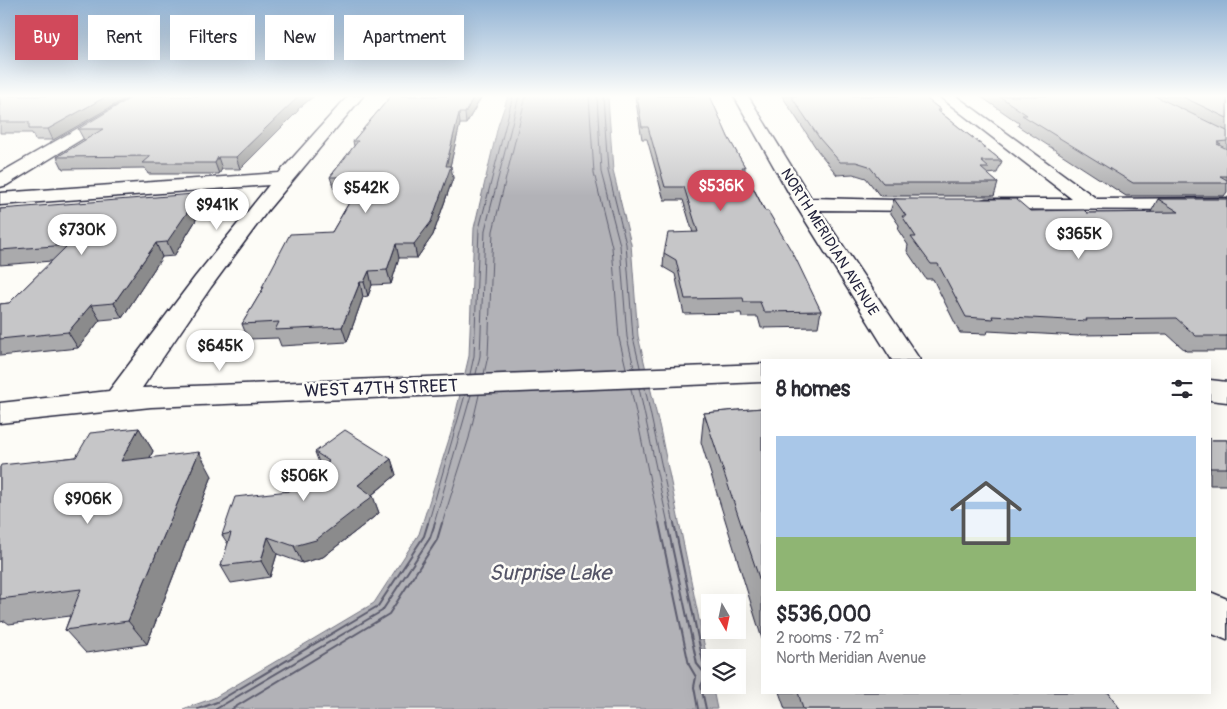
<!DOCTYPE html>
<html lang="en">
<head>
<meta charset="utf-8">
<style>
  body { margin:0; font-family:Pangolin,sans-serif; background:#f2f2f3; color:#2b2b33; height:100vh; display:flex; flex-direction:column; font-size:19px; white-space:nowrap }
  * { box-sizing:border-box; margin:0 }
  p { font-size:16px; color:#7c7c81 }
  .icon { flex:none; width:28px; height:28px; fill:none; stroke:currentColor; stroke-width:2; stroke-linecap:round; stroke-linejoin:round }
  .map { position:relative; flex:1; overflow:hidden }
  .details { position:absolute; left:761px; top:359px; width:450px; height:335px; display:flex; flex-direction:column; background:#fff; border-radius:0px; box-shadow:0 5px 20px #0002 }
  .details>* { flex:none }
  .guide { position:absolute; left:15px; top:15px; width:475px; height:45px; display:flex; gap:10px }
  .needle { width:32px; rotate:171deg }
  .tools { position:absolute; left:701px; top:594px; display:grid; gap:10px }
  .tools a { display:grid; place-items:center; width:45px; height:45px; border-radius:0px; background:#fff; box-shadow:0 5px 20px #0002; font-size:25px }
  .price { position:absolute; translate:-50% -42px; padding:0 11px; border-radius:18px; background:#fff; color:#222; font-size:16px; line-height:32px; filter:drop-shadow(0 1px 2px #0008) }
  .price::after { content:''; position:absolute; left:50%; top:30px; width:15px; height:11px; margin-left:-8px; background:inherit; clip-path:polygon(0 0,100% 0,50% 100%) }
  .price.current { background:#d1495b; color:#fff }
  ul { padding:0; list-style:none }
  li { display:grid; align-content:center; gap:10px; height:265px; padding:0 15px }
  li+li { border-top:1px solid #e1e1e2 }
  li span { display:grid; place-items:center; height:155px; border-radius:0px; color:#555 }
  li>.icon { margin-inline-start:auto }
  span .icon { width:90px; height:90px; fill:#fffc; stroke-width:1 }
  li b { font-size:21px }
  h2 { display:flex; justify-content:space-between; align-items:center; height:60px; padding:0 15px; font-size:21px }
  .tag { padding:0 18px; border-radius:0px; background:#fff; box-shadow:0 5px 20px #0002; font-size:18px; line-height:45px }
  .tag.current { background:#d1495b; color:#fff }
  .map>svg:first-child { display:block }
  .water { fill:#b2b2b7; stroke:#787885 }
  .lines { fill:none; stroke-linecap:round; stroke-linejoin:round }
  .shore-far1 { stroke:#5c5c6d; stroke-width:1 }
  .shore { stroke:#5c5c6d; stroke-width:2 }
  .minor-casing { stroke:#22223b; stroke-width:3 }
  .minor { fill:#fdfcf7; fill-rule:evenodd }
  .wall { fill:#aaaaac; stroke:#22223b }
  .shaded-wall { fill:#8b8b8c; stroke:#22223b }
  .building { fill:#c6c6c8; stroke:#22223b }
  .labels { text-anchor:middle; stroke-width:5; stroke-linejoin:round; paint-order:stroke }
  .far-street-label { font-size:15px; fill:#22223b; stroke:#fdfcf7 }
  .street-label { font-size:18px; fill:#22223b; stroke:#fdfcf7 }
  .near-water-label { font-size:22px; font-style:italic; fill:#545466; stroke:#fdfcf7 }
</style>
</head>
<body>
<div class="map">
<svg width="1227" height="709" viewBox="0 0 1227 709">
  <rect width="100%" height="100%" fill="#fdfcf7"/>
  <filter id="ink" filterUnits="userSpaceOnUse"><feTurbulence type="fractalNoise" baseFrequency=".02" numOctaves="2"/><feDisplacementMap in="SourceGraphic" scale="10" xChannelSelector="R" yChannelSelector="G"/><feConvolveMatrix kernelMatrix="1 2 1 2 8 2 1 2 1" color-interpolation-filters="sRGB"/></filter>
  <g filter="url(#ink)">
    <polygon class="water" points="508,96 608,96 613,171 631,244 638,336 660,429 710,673 710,685 712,685 717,709 183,709 214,698 374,603 419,534 451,433 469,356 474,228 498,126"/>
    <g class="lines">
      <g class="shore-far1">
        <polyline points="589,96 594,173 612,247 619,338 626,368"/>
        <polyline points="597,96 601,172 620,245 627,337 634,368"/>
        <polyline points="603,96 608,171 626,244 633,337 640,367"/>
        <polyline points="470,374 474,356 479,229 513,96"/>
        <polyline points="476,374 480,356 485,230 519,96"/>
        <polyline points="484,374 488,356 493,231 526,96"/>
        <polyline points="639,388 668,524"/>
        <polyline points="645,388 674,524"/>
        <polyline points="631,389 659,524"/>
        <polyline points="428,524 465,395"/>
        <polyline points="434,524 471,395"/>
        <polyline points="442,524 469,438 479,395"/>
      </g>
      <g class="shore">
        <polyline points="659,523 689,665 696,677 694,687 698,709"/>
        <polyline points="667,523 697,664 706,675 701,686 706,709"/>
        <polyline points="674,523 703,662 710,667"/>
        <polyline points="198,709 217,702 378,606 424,536 428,523"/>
        <polyline points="216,709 382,611 430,538 435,523"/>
        <polyline points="232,709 389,614 437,540 442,523"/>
      </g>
      <g class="minor-casing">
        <g id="minor">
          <polygon points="134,96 152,96 7,185 0,187 0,173"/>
          <polygon points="348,96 363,96 268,210 211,287 142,388 762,364 762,382 151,407 0,423 0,403 109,391 195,277 269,185 0,205 0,193 279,173"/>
          <polygon points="734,96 748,96 811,198 938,201 941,205 938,209 931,211 819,210 920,360 892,360 795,204"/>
          <polygon points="939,96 956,96 1097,199 1227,198 1227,210 979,209 976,205 979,201 986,199 1072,199"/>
          <polygon points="1210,380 1227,382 1227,402 1210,400"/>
          <polygon points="1210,592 1227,599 1227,640 1210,633"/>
        </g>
      </g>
      <use href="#minor" class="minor"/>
    </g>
    <g class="wall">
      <polygon points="0,96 130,96 53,140 35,140 32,133 0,133"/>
      <polygon points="391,96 482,96 466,124 460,124 450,166 453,178 433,235 417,258 399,258 391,284 372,285 368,296 363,297 347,342 281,346 278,338 248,339 242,324 263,289 262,287 332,232 357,189 334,189 330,177 354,146 353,141"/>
      <polygon points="635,96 710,96 728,137 745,167 745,171 765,211 821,311 818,327 761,328 758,317 742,317 741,313 684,314 675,274 663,267 664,253 693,233 683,200 664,200 647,139 642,139"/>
      <polygon points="782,96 923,96 941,110 940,112 1002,161 997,173 987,174 998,183 994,196 880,196 866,178 853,174 837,175 818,151"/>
      <polygon points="980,96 1227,96 1227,192 1224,196 1126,196 1018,126 1019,123"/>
      <polygon points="298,109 298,111 240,169 222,169 219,174 148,174 145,168 63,169 57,157 85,140 84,140 78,129"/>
      <polygon points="894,199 1030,211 1087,213 1151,212 1158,199 1227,199 1227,351 1186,351 1167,334 1080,335 1079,336 988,331 987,334 960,333 933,279 926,279 907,251 908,245 898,230 899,225 890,212"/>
      <polygon points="199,207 194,215 196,220 174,256 162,257 122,318 100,320 78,348 0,356 0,304 9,303 52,261 0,265 0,209"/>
      <polygon points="762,408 762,639 701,442 704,413"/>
      <polygon points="139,428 153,451 150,458 212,476 147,644 86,653 65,630 70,616 9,624 5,621 0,622 0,467 76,457"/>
      <polygon points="1210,438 1212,440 1227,440 1227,485 1210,485"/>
      <polygon points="315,452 391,459 396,475 372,495 379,513 323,557 302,563 277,554 270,577 231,583 221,566 228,544 222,535 289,491 321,468"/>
      <polygon points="779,692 1108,692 1120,709 785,709"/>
    </g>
    <g class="shaded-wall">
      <polygon points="107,96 130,96 53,140 48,129"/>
      <polygon points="299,96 314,96 298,109 298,111 240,169 236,157 294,100"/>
      <polygon points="474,96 482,96 466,124 465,113"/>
      <polygon points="459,113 460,124 449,171 451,166 453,178 433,235 417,258 414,244 446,166"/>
      <polygon points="218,157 222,169 219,174 215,163"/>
      <polygon points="194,194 199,207 194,215 196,220 174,256 167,242 185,207"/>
      <polygon points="156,243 162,257 122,318 114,303"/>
      <polygon points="396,244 399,258 391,284 387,270"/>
      <polygon points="369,271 372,285 368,296 364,282"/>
      <polygon points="360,282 363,297 347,342 342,327"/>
      <polygon points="91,305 100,320 78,348 68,332"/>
      <polygon points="139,428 153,451 137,485 121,461"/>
      <polygon points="199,452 212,476 147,644 128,621"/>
      <polygon points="391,459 396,475 363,502 358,485"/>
      <polygon points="373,496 379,513 323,557 302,563 294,546"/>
      <polygon points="268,537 277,554 270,577 261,561"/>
    </g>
    <g class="building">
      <polygon points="0,96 107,96 48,129 29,129 29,122 0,122"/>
      <polygon points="134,96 299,96 294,100 295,100 236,157 218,157 215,163 143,163 151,156 57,157 103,129 78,129"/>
      <polygon points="391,96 474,96 465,113 459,113 446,166 451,166 431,222 414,244 396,244 387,270 369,271 364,282 360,282 342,327 275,330 279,322 242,324 264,287 262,287 290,234 332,232 364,177 330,177 358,141 353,141"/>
      <polygon points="637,96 710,96 728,137 745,167 742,167 765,211 768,211 795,257 821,311 764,312 760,302 744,302 743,298 685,299 676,260 664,253 668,233 698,232 684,187 665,187 648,127 642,127"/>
      <polygon points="791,96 923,96 941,110 937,110 1002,161 981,161 989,168 981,168 998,183 883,183 869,166 856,162 840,162 820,139"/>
      <polygon points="999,96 1155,96 1227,131 1227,141 1217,142 1221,144 1217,144 1227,149 1227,176 1220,176 1227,180 1227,183 1133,183 1022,115 1027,115"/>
      <polygon points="1181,96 1227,96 1227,118"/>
      <polygon points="194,194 185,207 191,207 167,242 156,243 114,303 91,305 68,332 0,339 0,304 9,303 68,245 0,250 0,209"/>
      <polygon points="894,199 1016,199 1030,211 1084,210 1087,213 1179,212 1158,199 1227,199 1227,336 1196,336 1176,318 1086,319 1087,321 992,316 993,319 966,317 938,264 931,264 911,237 916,237 902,216 906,216"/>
      <polygon points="762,408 762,587 704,413"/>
      <polygon points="139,428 121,461 199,452 128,621 65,630 81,589 0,599 0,467 1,465 76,457 90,433"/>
      <polygon points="345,430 391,459 358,485 373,496 316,540 294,546 268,537 261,561 221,566 231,533 222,535 235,497 289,491 329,461 315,452"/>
      <polygon points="1210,438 1212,440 1227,440 1227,468 1210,468"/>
      <polygon points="798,692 1108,692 1120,709 803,709"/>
    </g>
  </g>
  <linearGradient id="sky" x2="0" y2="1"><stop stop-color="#92b3d4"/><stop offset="0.49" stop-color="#fefefb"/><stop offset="1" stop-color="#fefefb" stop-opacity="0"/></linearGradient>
  <rect width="1227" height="196" fill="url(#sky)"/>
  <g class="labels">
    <g class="far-street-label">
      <text transform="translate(830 242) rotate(58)" y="5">NORTH MERIDIAN AVENUE</text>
    </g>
    <g class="street-label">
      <text transform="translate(381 388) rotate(-2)" y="6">WEST 47TH STREET</text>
    </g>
    <g class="near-water-label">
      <text x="550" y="580">Surprise Lake</text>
    </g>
  </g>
</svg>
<div class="tools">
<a><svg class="needle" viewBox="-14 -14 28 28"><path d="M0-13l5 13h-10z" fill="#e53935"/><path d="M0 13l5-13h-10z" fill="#7c7c81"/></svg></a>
<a><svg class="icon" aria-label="layers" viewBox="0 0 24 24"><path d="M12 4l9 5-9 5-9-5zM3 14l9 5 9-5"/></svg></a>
</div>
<b class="price current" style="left:721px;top:212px">$536K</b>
<b class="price" style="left:366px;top:214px">$542K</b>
<b class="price" style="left:217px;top:231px">$941K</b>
<b class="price" style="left:82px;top:256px">$730K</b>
<b class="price" style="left:1079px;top:260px">$365K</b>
<b class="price" style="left:220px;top:372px">$645K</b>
<b class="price" style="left:304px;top:502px">$506K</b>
<b class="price" style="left:88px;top:525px">$906K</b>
<div class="guide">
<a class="tag current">Buy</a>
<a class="tag">Rent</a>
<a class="tag">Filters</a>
<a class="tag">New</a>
<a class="tag">Apartment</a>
</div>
<section class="details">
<h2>8 homes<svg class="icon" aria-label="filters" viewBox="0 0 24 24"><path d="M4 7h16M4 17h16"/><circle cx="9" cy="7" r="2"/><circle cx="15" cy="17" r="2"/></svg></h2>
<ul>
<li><span style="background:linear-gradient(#a9c7e8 65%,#8fb573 0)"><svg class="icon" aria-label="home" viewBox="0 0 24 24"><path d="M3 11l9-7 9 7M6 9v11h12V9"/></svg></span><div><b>$536,000</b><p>2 rooms · 72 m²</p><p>North Meridian Avenue</p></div></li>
</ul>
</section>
</div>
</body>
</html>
